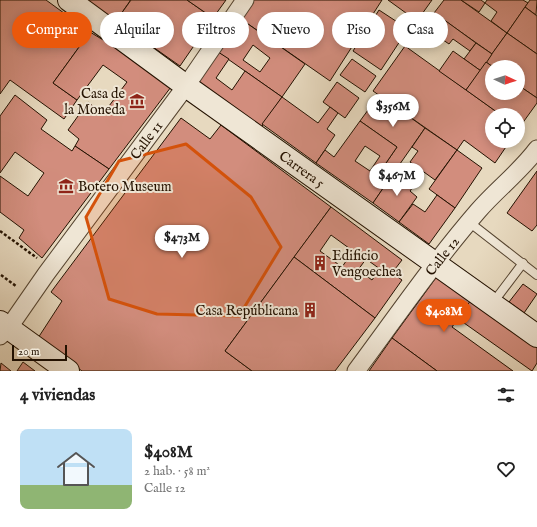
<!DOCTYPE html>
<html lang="es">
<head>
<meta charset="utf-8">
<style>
  body { margin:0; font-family:"IM FELL English",serif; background:#f2f2f2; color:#222; height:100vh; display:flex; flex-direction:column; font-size:15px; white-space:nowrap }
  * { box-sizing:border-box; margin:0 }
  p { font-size:13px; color:#767676 }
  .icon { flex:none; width:22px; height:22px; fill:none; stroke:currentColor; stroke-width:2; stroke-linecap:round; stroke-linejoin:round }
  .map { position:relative; height:371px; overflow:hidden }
  .side { display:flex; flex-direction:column; background:#fff; flex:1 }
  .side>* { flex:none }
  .hud { position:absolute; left:12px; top:12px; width:513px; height:36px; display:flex; gap:8px }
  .needle { width:26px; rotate:94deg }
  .buttons { position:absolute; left:485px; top:60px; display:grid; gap:8px }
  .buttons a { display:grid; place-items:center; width:40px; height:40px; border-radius:50%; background:#fff; box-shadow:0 2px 10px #0003; font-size:20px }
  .scale { position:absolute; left:12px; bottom:10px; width:55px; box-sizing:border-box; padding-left:4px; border:2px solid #241201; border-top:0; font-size:11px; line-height:14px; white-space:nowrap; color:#241201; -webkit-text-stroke:3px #efe6d5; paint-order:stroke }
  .price { position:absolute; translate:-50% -34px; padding:0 9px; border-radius:14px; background:#fff; color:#222; font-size:13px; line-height:26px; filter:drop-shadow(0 1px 2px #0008) }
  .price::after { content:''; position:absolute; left:50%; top:24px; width:12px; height:9px; margin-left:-6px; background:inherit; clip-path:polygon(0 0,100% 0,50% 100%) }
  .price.selected { background:#ea580c; color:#fff }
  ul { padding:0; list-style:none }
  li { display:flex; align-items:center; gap:12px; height:100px; padding:0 20px }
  li span { display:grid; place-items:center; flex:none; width:112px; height:80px; border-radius:8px; color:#555 }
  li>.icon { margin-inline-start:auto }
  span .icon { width:48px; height:48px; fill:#fffc; stroke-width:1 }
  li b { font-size:17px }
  h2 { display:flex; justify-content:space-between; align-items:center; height:48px; padding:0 20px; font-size:17px }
  .tag { padding:0 14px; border-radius:18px; background:#fff; box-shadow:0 2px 10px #0003; font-size:14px; line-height:36px }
  .tag.selected { background:#ea580c; color:#fff }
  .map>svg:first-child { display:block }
  .building { fill:#d28d7d; stroke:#241201; fill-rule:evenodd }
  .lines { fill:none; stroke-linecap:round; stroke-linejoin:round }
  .lane-casing { stroke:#554430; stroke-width:10 }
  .street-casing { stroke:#554430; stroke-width:19 }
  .secondary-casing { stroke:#241201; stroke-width:24 }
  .path { stroke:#241201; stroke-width:2.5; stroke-dasharray:3 2; stroke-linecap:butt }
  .lane { stroke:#efe6d5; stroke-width:8 }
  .street { stroke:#efe6d5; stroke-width:17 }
  .secondary { stroke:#efe6d5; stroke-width:22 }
  .marked { fill:#d4520b; fill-opacity:0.2; stroke:#d4520b; stroke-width:3; stroke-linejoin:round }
  .labels { text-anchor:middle; stroke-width:4; stroke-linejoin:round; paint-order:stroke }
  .poi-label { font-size:14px; fill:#241201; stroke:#efe6d5; text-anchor:end }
  .street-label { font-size:14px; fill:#241201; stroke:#efe6d5 }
</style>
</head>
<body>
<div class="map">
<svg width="537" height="371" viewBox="0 0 537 371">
  <rect width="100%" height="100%" fill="#e7d9bf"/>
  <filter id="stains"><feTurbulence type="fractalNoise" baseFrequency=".005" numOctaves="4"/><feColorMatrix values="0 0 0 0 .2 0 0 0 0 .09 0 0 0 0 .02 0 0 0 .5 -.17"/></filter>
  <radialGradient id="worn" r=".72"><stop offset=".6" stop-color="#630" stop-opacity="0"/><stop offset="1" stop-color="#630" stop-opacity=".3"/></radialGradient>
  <g class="building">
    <polygon points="0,0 46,0 90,32 53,83 77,100 64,119 10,80 0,94"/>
    <polygon points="86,0 130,0 130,1 116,21"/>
    <polygon points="131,0 187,0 213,18 180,66 116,21"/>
    <polygon points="187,0 226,0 213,18"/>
    <polygon points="250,0 382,0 330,81 238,17"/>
    <polygon points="388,0 432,0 417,21"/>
    <polygon points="444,0 461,0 507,33 492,54 434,13"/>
    <polygon points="461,0 481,0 485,3 479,12"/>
    <polygon points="487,0 523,0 528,3 507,33 491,21 497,12 485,3"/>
    <polygon points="530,0 537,0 536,15 525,7"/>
    <polygon points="525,7 537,16 537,54 507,33"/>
    <polygon points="379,10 408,29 381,70 353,51"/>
    <path d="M238 17 305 64 282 97 215 50ZM253 45 270 58 260 72 243 60Z"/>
    <polygon points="443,19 476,43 470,51 453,39 449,44 433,33"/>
    <polygon points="90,32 174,83 109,169 75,146 79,139 68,130 88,102 103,114 127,82 103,65 77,100 53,83"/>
    <polygon points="507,33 537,54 537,98 518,85 518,67 493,67 486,62"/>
    <polygon points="476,43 492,54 481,71 464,59"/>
    <polygon points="405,46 501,115 492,115 492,141 510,141 495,163 464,140 457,150 373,91"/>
    <polygon points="215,50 229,59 216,78 232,90 245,71 282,97 260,129 193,81"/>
    <polygon points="453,51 481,71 466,90 439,71"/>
    <polygon points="352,59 376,76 365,92 340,75"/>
    <polygon points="486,62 493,67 492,67 492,93 501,93 505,96 507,93 518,93 518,85 537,98 537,103 519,128 518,127 518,115 501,115 466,90"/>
    <polygon points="337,82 359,98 345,118 323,102"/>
    <polygon points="15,95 47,120 41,129 72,151 75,146 109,169 42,258 19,238 24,230 0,212 0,176 28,196 44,173 15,152 0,173 0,116"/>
    <polygon points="379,95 425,128 395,171 386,163 397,147 360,121"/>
    <polygon points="282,97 318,123 330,107 338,113 327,129 335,135 316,163 262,124"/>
    <polygon points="181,118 210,139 221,125 331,207 225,351 252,371 82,371 38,338 62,301 51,292"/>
    <path d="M360 121 397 147 386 163 395 171 373 203 316 163 325 150 334 157ZM365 146 380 156 370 171 355 161Z"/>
    <polygon points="425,128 457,150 435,180 410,162 418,151 412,147"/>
    <polygon points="457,150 482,168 455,208 429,189"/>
    <polygon points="537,171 537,225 532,231 507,213"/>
    <polygon points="402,172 416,183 410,191 417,197 399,222 373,203 388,181 394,184"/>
    <polygon points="437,195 455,208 429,244 399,222 413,204 425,212"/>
    <path d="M331 207 402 260 392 273 402 280 375 318 294 257ZM331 235 353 251 342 267 320 251ZM366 259 380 269 372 280 358 270Z"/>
    <polygon points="294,257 375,318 335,371 252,371 225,351"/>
    <polygon points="438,275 472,299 452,327 513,371 437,371 392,338"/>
    <polygon points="523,284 537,294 524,313 509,302"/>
    <polygon points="472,299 537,346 537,363 532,371 457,318"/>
    <polygon points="392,338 437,371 369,371"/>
    <polygon points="23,362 35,371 17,371"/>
    <polygon points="1,363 11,371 0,371"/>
  </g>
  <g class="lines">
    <g class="lane-casing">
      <g id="lane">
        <polyline points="469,222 537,275"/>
        <polyline points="492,304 523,263"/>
      </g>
    </g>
    <g class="street-casing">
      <g id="street">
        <polyline points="0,336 12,323 46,274 186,86 245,0"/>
        <path d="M356 371C396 317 434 262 478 211 497 189 520 172 537 149"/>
      </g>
    </g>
    <g class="secondary-casing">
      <g id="secondary">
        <polyline points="69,0 186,86 537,336"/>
        <polyline points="0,322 68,371"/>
      </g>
    </g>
    <g class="path">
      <polyline points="0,231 37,258"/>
      <polyline points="1,275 16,286"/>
    </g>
    <use href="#lane" class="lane"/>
    <use href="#street" class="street"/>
    <use href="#secondary" class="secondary"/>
  </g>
  <path class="marked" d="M186 144 251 197 281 247 239 316 157 314 109 299 86 217 119 161Z"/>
  <defs>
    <g id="museum-bare" transform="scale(1.2)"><path d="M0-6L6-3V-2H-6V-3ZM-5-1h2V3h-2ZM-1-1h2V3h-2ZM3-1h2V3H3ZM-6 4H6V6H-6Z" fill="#8f2418" stroke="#efe6d5" stroke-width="2.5" paint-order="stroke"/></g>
    <g id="building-bare" transform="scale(1.2)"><path d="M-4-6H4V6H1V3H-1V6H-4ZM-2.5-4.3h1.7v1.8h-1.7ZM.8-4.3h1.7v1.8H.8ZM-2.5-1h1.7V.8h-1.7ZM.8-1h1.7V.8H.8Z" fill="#8f2418" stroke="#efe6d5" stroke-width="2.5" paint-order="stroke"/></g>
  </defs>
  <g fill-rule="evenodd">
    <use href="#museum-bare" x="137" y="101"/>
    <use href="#museum-bare" x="66" y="186"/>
    <use href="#building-bare" x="320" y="263"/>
    <use href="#building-bare" x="310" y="310"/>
  </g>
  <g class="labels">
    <g class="poi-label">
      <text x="125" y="98">Casa de<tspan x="125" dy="16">la Moneda</tspan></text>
      <text x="78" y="191" text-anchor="start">Botero Museum</text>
      <text x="332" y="260" text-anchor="start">Edificio<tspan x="332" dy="16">Vengoechea</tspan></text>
      <text x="298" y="315">Casa Repúblicana</text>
    </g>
    <g class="street-label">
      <text transform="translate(146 140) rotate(-53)" y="5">Calle 11</text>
      <text transform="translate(302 169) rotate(36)" y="5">Carrera 5</text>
      <text transform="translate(442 256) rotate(-52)" y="5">Calle 12</text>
    </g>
  </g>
  <rect width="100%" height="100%" filter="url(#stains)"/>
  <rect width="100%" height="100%" fill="url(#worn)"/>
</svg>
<div class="buttons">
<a><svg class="needle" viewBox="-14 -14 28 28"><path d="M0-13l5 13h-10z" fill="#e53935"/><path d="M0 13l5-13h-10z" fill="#767676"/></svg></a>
<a><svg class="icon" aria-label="locate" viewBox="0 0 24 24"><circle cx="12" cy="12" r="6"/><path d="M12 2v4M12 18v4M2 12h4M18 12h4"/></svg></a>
</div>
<div class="scale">20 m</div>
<b class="price" style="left:393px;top:128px">$356M</b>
<b class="price" style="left:397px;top:197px">$467M</b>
<b class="price" style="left:182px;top:259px">$473M</b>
<b class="price selected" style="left:444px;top:333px">$408M</b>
<div class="hud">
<a class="tag selected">Comprar</a>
<a class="tag">Alquilar</a>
<a class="tag">Filtros</a>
<a class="tag">Nuevo</a>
<a class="tag">Piso</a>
<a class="tag">Casa</a>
</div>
</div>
<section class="side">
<h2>4 viviendas<svg class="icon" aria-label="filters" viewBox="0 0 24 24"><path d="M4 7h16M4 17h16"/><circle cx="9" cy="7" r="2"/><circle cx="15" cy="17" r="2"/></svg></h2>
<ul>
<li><span style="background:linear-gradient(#bfe0f5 70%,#8fb573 0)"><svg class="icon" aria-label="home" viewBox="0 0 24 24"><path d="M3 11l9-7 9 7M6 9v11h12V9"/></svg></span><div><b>$408M</b><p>2 hab. · 58 m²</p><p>Calle 12</p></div><svg class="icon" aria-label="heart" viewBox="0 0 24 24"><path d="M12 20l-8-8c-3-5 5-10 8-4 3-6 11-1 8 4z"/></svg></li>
</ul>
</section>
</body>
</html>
